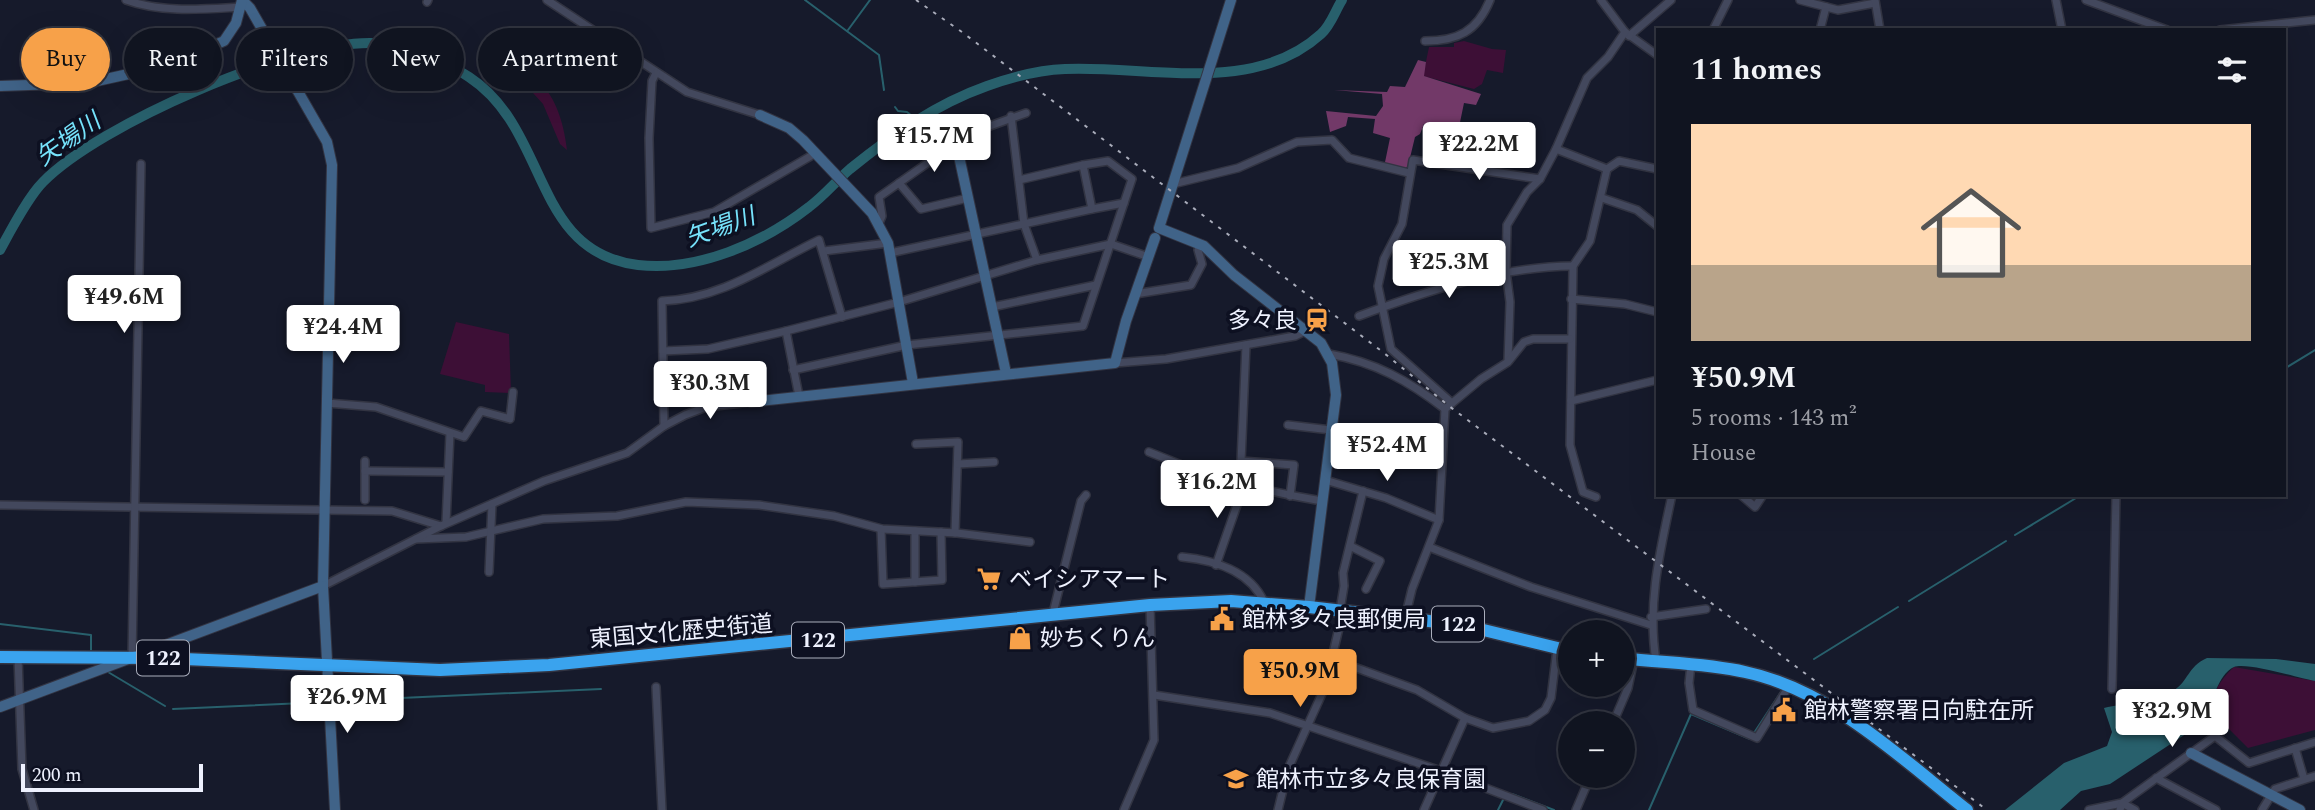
<!DOCTYPE html>
<html lang="en">
<head>
<meta charset="utf-8">
<style>
  body { margin:0; font-family:Spectral,"Noto Sans JP",serif; background:#1e212d; color:#f1f3f6; height:100vh; display:flex; flex-direction:column; font-size:26px; white-space:nowrap }
  * { box-sizing:border-box; margin:0 }
  p { font-size:23px; color:#9c9ea5 }
  .icon { flex:none; width:38px; height:38px; fill:none; stroke:currentColor; stroke-width:2; stroke-linecap:round; stroke-linejoin:round }
  .map { position:relative; flex:1; overflow:hidden }
  .panel { position:absolute; left:1656px; top:28px; width:630px; height:469px; display:flex; flex-direction:column; background:#101420; border-radius:0px; box-shadow:0 7px 28px #0002,0 0 0 2px #30333e }
  .panel>* { flex:none }
  .hud { position:absolute; left:21px; top:28px; width:665px; height:63px; display:flex; gap:14px }
  .fabs { position:absolute; left:1558px; top:620px; display:grid; gap:14px }
  .fabs a { display:grid; place-items:center; width:77px; height:77px; border-radius:50%; background:#101420; box-shadow:0 7px 28px #0002,0 0 0 2px #30333e; font-size:35px }
  .scale { position:absolute; left:21px; bottom:18px; width:182px; box-sizing:border-box; padding-left:7px; border:4px solid #eef1fe; border-top:0; font-size:19px; line-height:24px; white-space:nowrap; color:#eef1fe; -webkit-text-stroke:5px #0d1021; paint-order:stroke }
  .price { position:absolute; translate:-50% -60px; padding:0 16px; border-radius:7px; background:#fff; color:#222; font-size:23px; line-height:46px; filter:drop-shadow(0 2px 4px #0008) }
  .price::after { content:''; position:absolute; left:50%; top:42px; width:21px; height:16px; margin-left:-10px; background:inherit; clip-path:polygon(0 0,100% 0,50% 100%) }
  .price.current { background:#f7a149; color:#111 }
  ul { padding:0; list-style:none }
  li { display:grid; align-content:center; gap:14px; height:371px; padding:0 35px }
  li+li { border-top:2px solid #30333e }
  li span { display:grid; place-items:center; height:217px; border-radius:0px; color:#555 }
  li>.icon { margin-inline-start:auto }
  span .icon { width:126px; height:126px; fill:#fffc; stroke-width:1 }
  li b { font-size:30px }
  h2 { display:flex; justify-content:space-between; align-items:center; height:84px; padding:0 35px; font-size:30px }
  .chip { padding:0 24px; border-radius:32px; background:#101420; box-shadow:0 7px 28px #0002,0 0 0 2px #30333e; font-size:24px; line-height:63px }
  .chip.current { background:#f7a149; color:#111 }
  .map>svg:first-child { display:block }
  .green { fill:#3d0f36 }
  .forest { fill:#723968 }
  .water { fill:#28606c }
  .lines { fill:none; stroke-linecap:round; stroke-linejoin:round }
  .stream { stroke:#28606c; stroke-width:2 }
  .river { stroke:#28606c; stroke-width:10 }
  .street-casing { stroke:#323442; stroke-width:10 }
  .secondary-casing { stroke:#323442; stroke-width:12 }
  .highway-casing { stroke:#323442; stroke-width:15 }
  .street { stroke:#43485d; stroke-width:7 }
  .secondary { stroke:#406388; stroke-width:10 }
  .highway { stroke:#3aa3ee; stroke-width:12 }
  .rail { stroke:#a9acba; stroke-width:2; stroke-dasharray:3.5 7; stroke-linecap:butt }
  .labels { text-anchor:middle; stroke-width:7; stroke-linejoin:round; paint-order:stroke }
  .shield { fill:#0d1021; stroke:#aaaebc; stroke-width:2 }
  .shield-label { font-size:21px; font-weight:bold; fill:#eef1fe }
  .poi-label { font-size:23px; fill:#eef1fe; stroke:#0d1021; text-anchor:start }
  .street-label { font-size:23px; fill:#eef1fe; stroke:#0d1021 }
  .water-label { font-size:24px; font-style:italic; fill:#76e3fc; stroke:#0d1021 }
</style>
</head>
<body>
<div class="map">
<svg width="2315" height="810" viewBox="0 0 2315 810">
  <rect width="100%" height="100%" fill="#161a2b"/>
  <g class="green">
    <polygon points="1464,41 1492,49 1506,50 1503,73 1487,70 1482,84 1474,89 1423,76 1429,47 1454,47 1454,43"/>
    <path d="M524 75C554 82 564 124 567 150L560 144 543 104 524 83Z"/>
    <polygon points="456,322 509,334 511,393 485,392 485,385 440,374"/>
    <path d="M2234 667 2315 681V730L2248 748 2220 720 2208 724C2206 704 2219 680 2234 667Z"/>
  </g>
  <polygon class="forest" points="1418,60 1426,62 1424,76 1481,94 1476,105 1464,103 1458,132 1448,136 1443,128 1424,124 1420,134 1415,137 1408,166 1404,170 1384,167 1390,138 1373,133 1375,119 1348,117 1346,126 1330,132 1326,111 1376,116 1383,106 1382,94 1334,90 1387,92 1390,86 1405,87"/>
  <path class="water" d="M2207 658 2276 659 2315 664V681C2298 678 2247 662 2234 667 2218 674 2210 706 2207 720L2110 784 2081 791 2060 810H2005L2064 763 2107 746 2112 732 2104 708C2125 703 2155 702 2173 691 2189 681 2187 667 2207 658Z"/>
  <g class="lines">
    <g class="stream">
      <polyline points="805,0 879,55 884,90"/>
      <polyline points="848,30 870,0"/>
      <polyline points="895,107 898,111 907,112 917,120"/>
      <polyline points="2284,369 2315,350"/>
      <polyline points="2015,535 2081,495"/>
      <polyline points="1909,601 2006,541"/>
      <polyline points="0,624 91,635 91,651"/>
      <polyline points="1814,659 1898,607"/>
      <polyline points="108,672 165,706"/>
      <polyline points="335,701 601,689"/>
      <polyline points="173,709 326,702"/>
      <polyline points="1754,733 1781,692"/>
      <polyline points="1512,794 1554,810"/>
      <polyline points="1498,810 1503,800"/>
      <polyline points="1649,810 1691,714 1750,739"/>
    </g>
    <path class="river" d="M0 250C11 230 28 197 43 182 100 124 289 42 371 43 403 44 442 59 469 77 550 130 531 252 638 265 697 272 763 243 809 207 824 196 836 181 850 169 892 135 936 104 987 86 1012 77 1038 70 1065 69 1148 65 1253 96 1321 34 1331 25 1335 11 1342 0"/>
    <g class="street-casing">
      <g id="street">
        <path d="M126 0C162 13 203 9 241 7"/>
        <polyline points="547,0 687,92 760,115"/>
        <polyline points="1601,0 1625,32 1657,55"/>
        <polyline points="1800,0 1838,10 1875,3"/>
        <polyline points="1875,0 1880,30"/>
        <polyline points="2056,0 2062,30"/>
        <polyline points="2086,0 2167,30"/>
        <polyline points="427,2 428,0"/>
        <polyline points="1713,30 1728,0"/>
        <polyline points="1820,30 1826,7"/>
        <polyline points="2220,30 2315,20"/>
        <polyline points="1629,36 1671,0"/>
        <path d="M1425 41C1457 41 1477 32 1490 0"/>
        <polyline points="656,73 652,81 649,138 651,228 714,212 816,153"/>
        <polyline points="1011,116 1024,224 1037,260"/>
        <polyline points="957,146 954,139 1026,113"/>
        <polyline points="1556,149 1607,169 1590,241 1573,266 1570,445 1583,492 1596,497"/>
        <polyline points="1607,169 1619,161 1657,169"/>
        <polyline points="899,183 921,209 968,198"/>
        <polyline points="1173,184 1238,168 1297,142 1332,140 1349,158 1409,173"/>
        <polyline points="1602,198 1637,210 1657,226"/>
        <polyline points="1092,209 1124,203"/>
        <polyline points="879,223 882,216 879,197 956,143"/>
        <polyline points="824,251 888,243"/>
        <polyline points="890,253 1092,209 1083,165 1019,180"/>
        <polyline points="1135,294 1191,285 1202,264 1198,250 1201,244"/>
        <polyline points="1571,299 1625,304 1657,312"/>
        <polyline points="992,307 1096,285"/>
        <path d="M1359 316C1429 290 1499 267 1573 266"/>
        <polyline points="786,331 799,396"/>
        <polyline points="663,351 708,349 786,331 899,302 1037,260 1111,244 1149,257"/>
        <path d="M1329 354C1375 362 1409 381 1445 409"/>
        <polyline points="1508,361 1510,302 1506,271 1507,225 1527,192 1540,179 1556,149 1587,78 1608,57 1625,32"/>
        <polyline points="1115,363 1166,359 1295,336 1305,331"/>
        <polyline points="793,370 907,345 1083,326 1132,179 1108,161 1083,165"/>
        <polyline points="1571,401 1657,380"/>
        <polyline points="327,403 376,407 464,437 481,411 510,419 513,392"/>
        <polyline points="1452,403 1391,349 1378,286 1384,259 1402,224 1413,160 1540,179"/>
        <polyline points="1288,425 1331,430"/>
        <path d="M664 426 662 301C722 299 767 265 819 240L842 317"/>
        <polyline points="916,444 958,442 955,533"/>
        <path d="M1149 452C1205 476 1262 491 1322 501"/>
        <polyline points="365,461 365,500"/>
        <polyline points="1241,461 1294,465 1290,496"/>
        <polyline points="958,464 994,462"/>
        <polyline points="365,471 448,472"/>
        <polyline points="1325,480 1386,498 1439,520"/>
        <polyline points="1240,485 1246,345"/>
        <polyline points="1741,495 1755,507 1763,495"/>
        <polyline points="0,505 392,511 441,526"/>
        <polyline points="446,523 450,433"/>
        <polyline points="881,529 883,584 942,580 941,532"/>
        <polyline points="915,531 915,582"/>
        <polyline points="416,539 466,537 543,519 617,516 686,502 759,505 834,516 882,529 957,533 1030,542"/>
        <polyline points="1350,546 1380,561 1366,589"/>
        <polyline points="1429,547 1531,587 1651,625"/>
        <path d="M1182 557C1214 560 1250 571 1264 602"/>
        <polyline points="1216,565 1244,485"/>
        <polyline points="489,572 492,504"/>
        <polyline points="323,586 441,526 544,481 627,453 664,426 685,415 706,407 751,402"/>
        <polyline points="1340,610 1344,586 1343,573 1363,491"/>
        <polyline points="1056,615 1054,609 1081,501 1086,495"/>
        <polyline points="1651,617 1706,609"/>
        <polyline points="1405,618 1412,589 1439,520 1445,409 1481,379 1508,362 1524,342 1533,339 1570,339"/>
        <polyline points="18,657 22,769 34,810"/>
        <polyline points="132,658 141,164"/>
        <polyline points="1332,659 1417,690 1465,718 1493,728 1529,721 1545,710 1551,698 1557,649"/>
        <path d="M1656 661C1647 604 1660 551 1672 495"/>
        <polyline points="1691,664 1689,683 1693,710 1757,738 1789,686"/>
        <polyline points="656,687 662,810"/>
        <polyline points="2112,689 2116,495"/>
        <polyline points="1154,695 1270,713 1441,771 1543,810"/>
        <polyline points="1613,723 1628,688 1634,659"/>
        <polyline points="2295,748 2304,779"/>
        <polyline points="2156,778 2216,810"/>
        <polyline points="1124,810 1154,740 1150,605"/>
        <polyline points="1278,810 1288,769 1325,687 1343,611"/>
        <polyline points="1424,810 1465,718"/>
        <polyline points="1576,810 1591,775"/>
        <polyline points="2089,810 2122,803 2215,736 2249,763 2315,742"/>
        <polyline points="2120,810 2122,803 2135,810"/>
        <polyline points="2262,810 2275,789 2315,776"/>
      </g>
    </g>
    <g class="secondary-casing">
      <g id="secondary">
        <polyline points="242,0 250,8 327,142 332,165 323,586 335,810"/>
        <polyline points="1231,0 1159,228 1204,246 1234,275 1321,343 1332,363 1336,395 1309,607"/>
        <polyline points="0,86 88,83 169,65 224,41 236,23 242,0"/>
        <polyline points="760,115 789,128 803,140 872,213 888,243 913,383"/>
        <polyline points="957,147 1006,373"/>
        <polyline points="751,402 1115,363 1126,321 1155,238"/>
        <polyline points="0,707 323,586"/>
        <polyline points="2191,753 2300,810"/>
      </g>
    </g>
    <g class="highway-casing">
      <g id="highway">
        <polyline points="0,657 160,658 440,670 549,665 1150,605 1231,601 1309,607 1463,625 1570,651"/>
        <path d="M1622 658C1663 663 1705 663 1745 672 1831 690 1901 758 1967 810"/>
      </g>
    </g>
    <use href="#street" class="street"/>
    <use href="#secondary" class="secondary"/>
    <use href="#highway" class="highway"/>
    <polyline class="rail" points="916,0 962,32 1384,353 1449,406 1987,810"/>
  </g>
  <defs>
    <g id="station-bare" transform="scale(1.89)"><path d="M-3-6H3Q5-6 5-4V2Q5 4 3 4L4.5 6H3L1.5 4h-3L-3 6H-4.5L-3 4Q-5 4-5 2V-4Q-5-6-3-6ZM-3.5-4v3h7v-3ZM-3.5 1v1.5H-2V1ZM2 1v1.5H3.5V1Z" fill="#f7a149" stroke="#0d1021" stroke-width="2.5" paint-order="stroke"/></g>
    <g id="supermarket-bare" transform="scale(1.89)"><path d="M-6-5.5h2.5l.6 2H6L4.5 2H-2.5L-4.4-4H-6ZM-1.5 3.2a1.3 1.3 0 1 0 .1 0ZM3 3.2a1.3 1.3 0 1 0 .1 0Z" fill="#f7a149" stroke="#0d1021" stroke-width="2.5" paint-order="stroke"/></g>
    <g id="civic-bare" transform="scale(1.89)"><path d="M-.6-6.5H3V-4.5H.6V-3L4-1V1h2V6H-6V1h2V-1L-.6-3ZM-1.2 2.5V6h2.4V2.5Z" fill="#f7a149" stroke="#0d1021" stroke-width="2.5" paint-order="stroke"/></g>
    <g id="shop-bare" transform="scale(1.89)"><path d="M-5-2.5h2.3a2.7 3.5 0 0 1 5.4 0H5L5.5 6h-11ZM-1.5-2.5h3a1.5 2.3 0 0 0-3 0Z" fill="#f7a149" stroke="#0d1021" stroke-width="2.5" paint-order="stroke"/></g>
    <g id="school-bare" transform="scale(1.89)"><path d="M0-5L7-2L0 1L-7-2ZM-4 1L0 2.5L4 1V4Q0 6-4 4Z" fill="#f7a149" stroke="#0d1021" stroke-width="2.5" paint-order="stroke"/></g>
  </defs>
  <g fill-rule="evenodd">
    <use href="#station-bare" x="1317" y="320"/>
    <use href="#supermarket-bare" x="989" y="579"/>
    <use href="#civic-bare" x="1222" y="619"/>
    <use href="#shop-bare" x="1020" y="638"/>
    <use href="#civic-bare" x="1784" y="710"/>
    <use href="#school-bare" x="1236" y="779"/>
  </g>
  <g class="labels">
    <g class="shield">
      <rect x="1432" y="606.5" width="52" height="35" rx="5"/>
      <rect x="792" y="622.5" width="52" height="35" rx="5"/>
      <rect x="137" y="640.5" width="52" height="35" rx="5"/>
    </g>
    <g class="shield-label">
      <text x="1458" y="631">122</text>
      <text x="818" y="647">122</text>
      <text x="163" y="665">122</text>
    </g>
    <g class="poi-label">
      <text x="1297" y="328" text-anchor="end">多々良</text>
      <text x="1009" y="587">ベイシアマート</text>
      <text x="1242" y="627">館林多々良郵便局</text>
      <text x="1040" y="646">妙ちくりん</text>
      <text x="1804" y="718">館林警察署日向駐在所</text>
      <text x="1256" y="787">館林市立多々良保育園</text>
    </g>
    <g class="street-label">
      <text transform="translate(681 631) rotate(-5)" y="8">東国文化歴史街道</text>
    </g>
    <g class="water-label">
      <text transform="translate(68 139) rotate(-35)" y="8">矢場川</text>
      <text transform="translate(720 227) rotate(-20)" y="8">矢場川</text>
    </g>
  </g>
</svg>
<div class="fabs">
<a>+</a>
<a>−</a>
</div>
<div class="scale">200 m</div>
<b class="price" style="left:934px;top:174px">¥15.7M</b>
<b class="price" style="left:1479px;top:182px">¥22.2M</b>
<b class="price" style="left:1449px;top:300px">¥25.3M</b>
<b class="price" style="left:124px;top:335px">¥49.6M</b>
<b class="price" style="left:343px;top:365px">¥24.4M</b>
<b class="price" style="left:710px;top:421px">¥30.3M</b>
<b class="price" style="left:1387px;top:483px">¥52.4M</b>
<b class="price" style="left:1217px;top:520px">¥16.2M</b>
<b class="price current" style="left:1300px;top:709px">¥50.9M</b>
<b class="price" style="left:347px;top:735px">¥26.9M</b>
<b class="price" style="left:2172px;top:749px">¥32.9M</b>
<div class="hud">
<a class="chip current">Buy</a>
<a class="chip">Rent</a>
<a class="chip">Filters</a>
<a class="chip">New</a>
<a class="chip">Apartment</a>
</div>
<section class="panel">
<h2>11 homes<svg class="icon" aria-label="filters" viewBox="0 0 24 24"><path d="M4 7h16M4 17h16"/><circle cx="9" cy="7" r="2"/><circle cx="15" cy="17" r="2"/></svg></h2>
<ul>
<li><span style="background:linear-gradient(#ffd9b3 65%,#b9a48a 0)"><svg class="icon" aria-label="home" viewBox="0 0 24 24"><path d="M3 11l9-7 9 7M6 9v11h12V9"/></svg></span><div><b>¥50.9M</b><p>5 rooms · 143 m²</p><p>House</p></div></li>
</ul>
</section>
</div>
</body>
</html>
